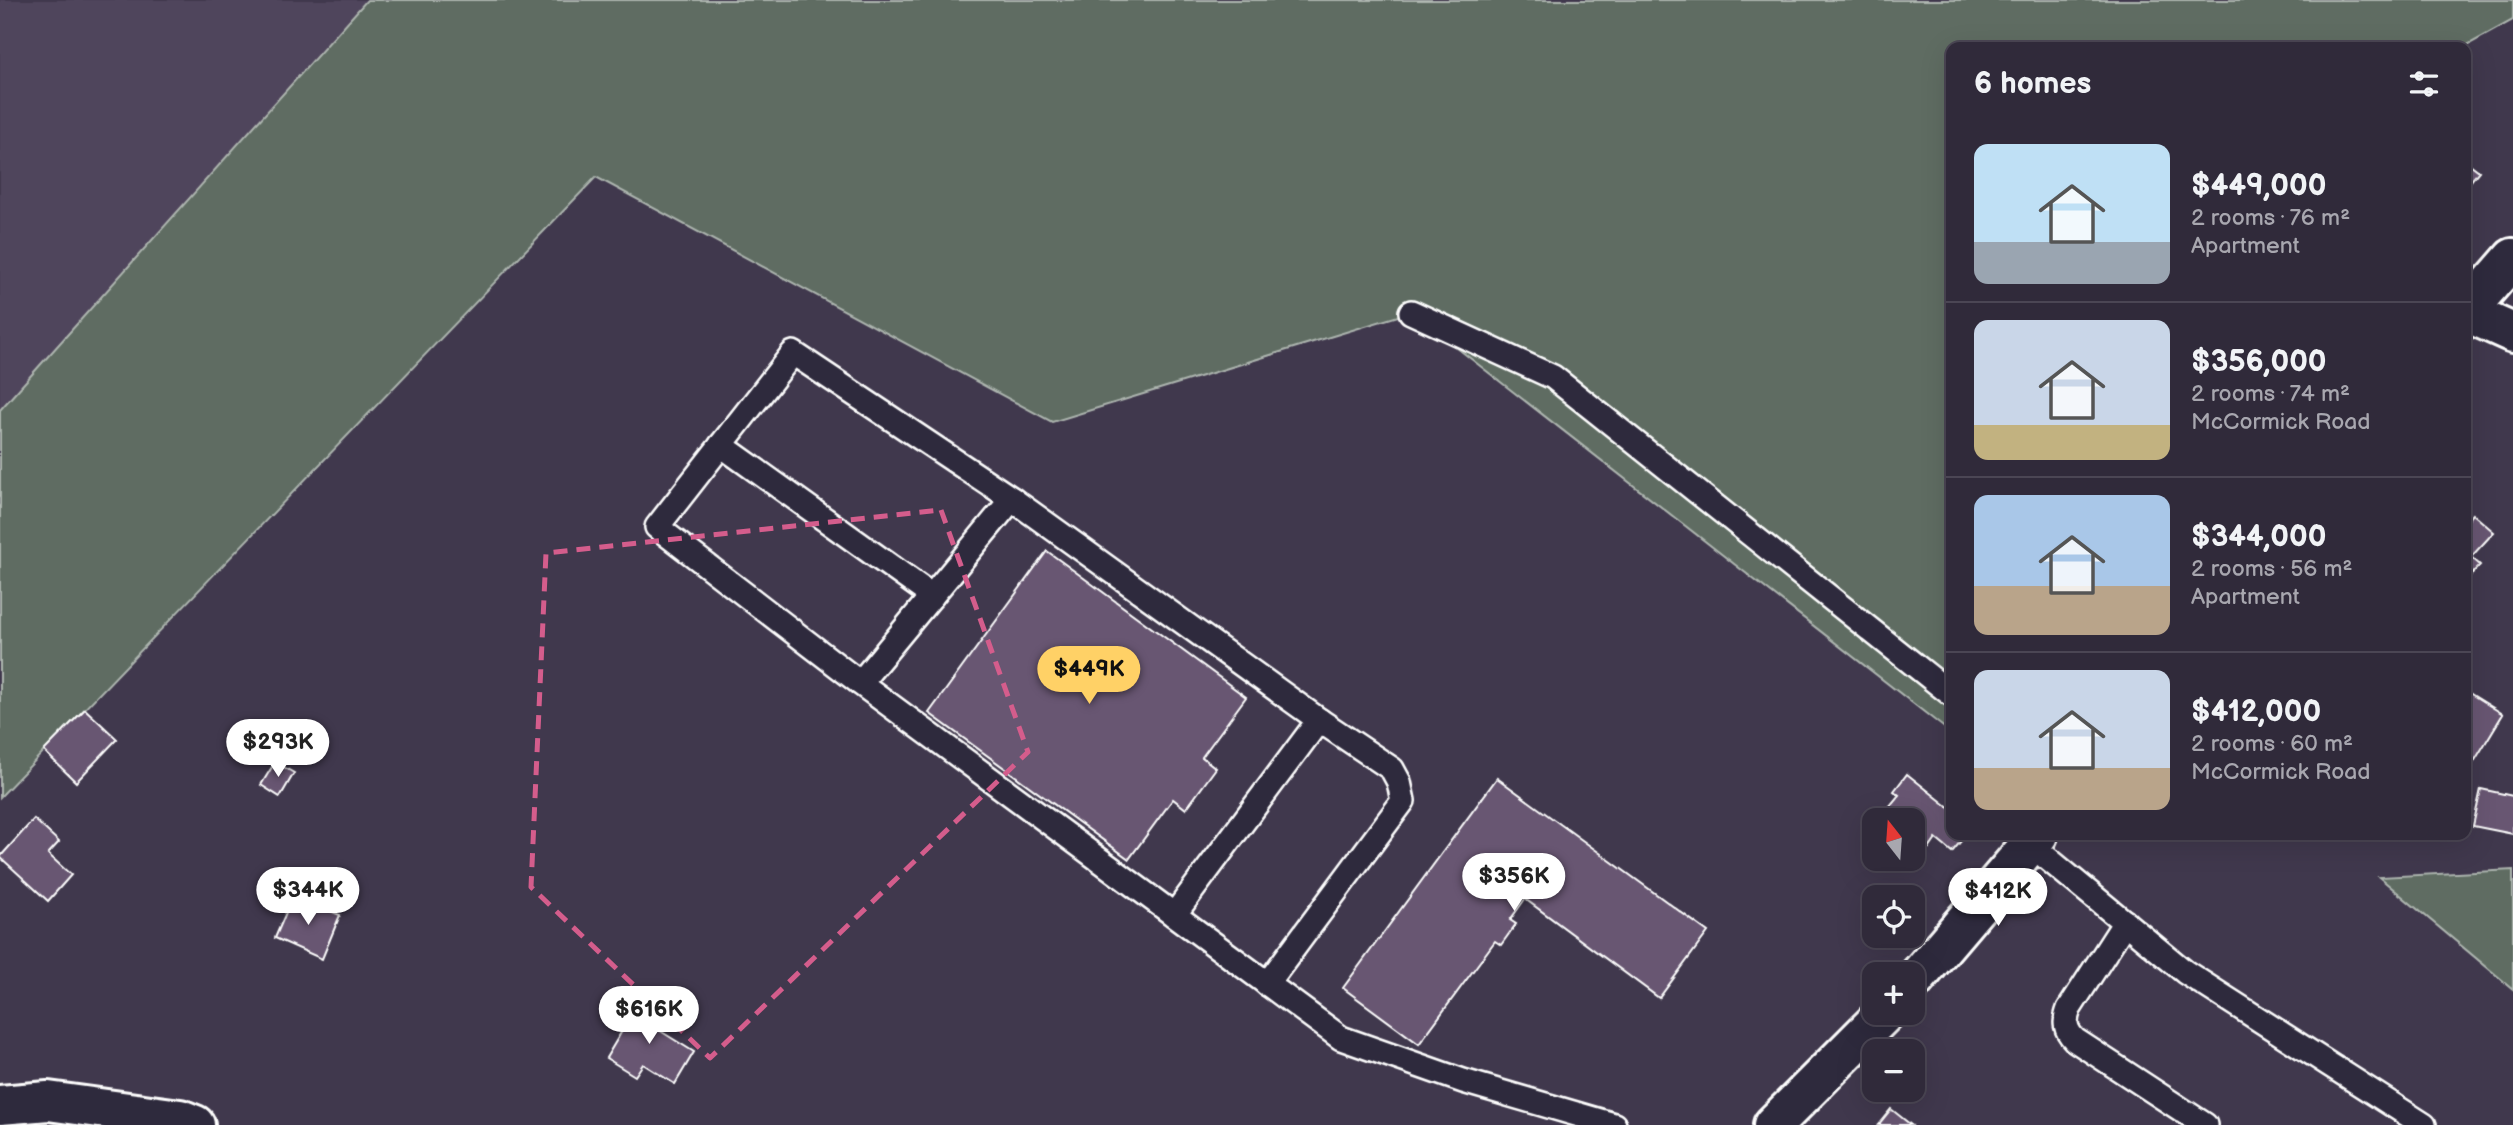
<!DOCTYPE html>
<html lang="en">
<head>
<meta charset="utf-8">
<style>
  body { margin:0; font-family:"Balsamiq Sans",sans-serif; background:#3c3645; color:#f1f3f6; height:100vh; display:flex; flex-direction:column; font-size:26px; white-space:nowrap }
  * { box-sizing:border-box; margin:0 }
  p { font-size:23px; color:#a8a7af }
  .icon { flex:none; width:38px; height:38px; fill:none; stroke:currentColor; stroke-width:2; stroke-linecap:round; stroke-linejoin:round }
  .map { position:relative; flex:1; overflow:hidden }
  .panel { position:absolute; left:1946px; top:42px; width:525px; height:798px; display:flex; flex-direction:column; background:#302a3a; border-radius:14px; box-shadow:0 7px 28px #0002,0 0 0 2px #4b4654 }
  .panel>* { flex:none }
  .needle { width:46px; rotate:343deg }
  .fabs { position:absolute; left:1862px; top:808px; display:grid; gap:14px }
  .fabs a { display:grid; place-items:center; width:63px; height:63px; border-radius:14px; background:#302a3a; box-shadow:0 7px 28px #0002,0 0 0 2px #4b4654; font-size:35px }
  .price { position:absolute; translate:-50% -60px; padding:0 16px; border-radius:24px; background:#fff; color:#222; font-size:23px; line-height:46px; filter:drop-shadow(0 2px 4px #0008) }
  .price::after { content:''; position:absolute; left:50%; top:42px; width:21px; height:16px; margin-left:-10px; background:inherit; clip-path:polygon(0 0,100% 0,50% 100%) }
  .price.current { background:#ffd166; color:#111 }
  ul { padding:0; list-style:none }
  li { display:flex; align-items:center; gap:21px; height:175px; padding:0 28px }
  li+li { border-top:2px solid #4b4654 }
  li span { display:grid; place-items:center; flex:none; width:196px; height:140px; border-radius:14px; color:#555 }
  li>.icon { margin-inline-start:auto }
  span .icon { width:84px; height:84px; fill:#fffc; stroke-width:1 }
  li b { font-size:30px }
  h2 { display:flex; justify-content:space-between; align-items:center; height:84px; padding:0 28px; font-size:30px }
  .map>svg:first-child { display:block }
  .built { fill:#50455b }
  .green { fill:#5e6c62; stroke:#aeb6b0; stroke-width:2 }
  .building { fill:#685772; stroke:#fff; stroke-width:2 }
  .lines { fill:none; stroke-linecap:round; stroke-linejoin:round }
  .lane-casing { stroke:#fff; stroke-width:28 }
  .street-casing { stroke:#fff; stroke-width:44 }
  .secondary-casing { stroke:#fff; stroke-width:44 }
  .lane { stroke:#2f2a3d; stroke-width:23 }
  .street { stroke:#2f2a3d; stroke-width:38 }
  .secondary { stroke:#2f2a3d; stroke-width:38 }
  .marked { fill:none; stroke:#d45d8c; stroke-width:5; stroke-dasharray:14 9; stroke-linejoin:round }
</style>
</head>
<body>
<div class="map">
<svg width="2513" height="1125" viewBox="0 0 2513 1125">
  <rect width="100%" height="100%" fill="#40384d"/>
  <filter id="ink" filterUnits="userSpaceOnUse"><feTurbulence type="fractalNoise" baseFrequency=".0143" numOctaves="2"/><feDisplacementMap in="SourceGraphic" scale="14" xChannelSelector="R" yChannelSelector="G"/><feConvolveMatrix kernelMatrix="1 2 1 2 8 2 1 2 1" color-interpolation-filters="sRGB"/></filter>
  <g filter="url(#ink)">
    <polygon class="built" points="0,0 367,0 0,410"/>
    <g class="green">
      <polygon points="367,0 2513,0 2513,20 2464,47 1951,47 1951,733 1411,312 1052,422 596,177 0,797 0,410"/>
      <polygon points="2513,870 2513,989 2379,877"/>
    </g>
    <g class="building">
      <polygon points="2466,161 2479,171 2466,187"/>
      <polygon points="2473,514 2494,532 2471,557 2480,565 2466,580 2466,522"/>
      <polygon points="1047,551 1246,697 1202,757 1216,768 1186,809 1173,799 1129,859 929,713"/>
      <polygon points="2466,691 2503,714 2466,775"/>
      <polygon points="85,709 117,739 76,782 44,751"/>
      <polygon points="275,762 294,773 280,797 261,785"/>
      <polygon points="1907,774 1951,809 1951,835 1966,835 1952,852 1936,839 1929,849 1913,836 1913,821 1894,821 1884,813 1899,795 1894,791"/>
      <polygon points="1497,778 1708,932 1659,998 1525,899 1510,920 1516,924 1501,945 1495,941 1419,1044 1343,988"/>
      <polygon points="2481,789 2513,796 2513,834 2473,826"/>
      <polygon points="34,819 59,842 48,854 71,875 48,901 0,857"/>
      <polygon points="293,896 340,915 322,959 275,938"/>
      <polygon points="641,999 663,1013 654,1027 694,1052 675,1084 643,1064 635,1076 606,1058"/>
      <polygon points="1891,1109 1911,1125 1878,1125"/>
    </g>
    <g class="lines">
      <g class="lane-casing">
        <g id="lane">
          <polyline points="1411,312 1553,377 1951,694"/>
          <polyline points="721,445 932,596"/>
          <polyline points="860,683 657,527 793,353 1012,499"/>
          <polyline points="2030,844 2185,972 2424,1125"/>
          <polyline points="1174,915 1319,720 1012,499 860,683 1341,1038 1463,1081 1614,1125"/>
          <path d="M2125 922 2069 1009C2064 1022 2065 1030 2075 1040L2205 1125"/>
          <polyline points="1267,984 1403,801 1399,782 1392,769 1319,720"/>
        </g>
      </g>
      <g class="street-casing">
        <g id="street">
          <polyline points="2466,312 2513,258"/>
          <polyline points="2466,312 2513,333"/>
          <polyline points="1913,982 2038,835"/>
          <polyline points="1773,1125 1885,1013"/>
        </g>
      </g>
      <g class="secondary-casing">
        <polyline id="secondary" points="0,1105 48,1101 180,1119 195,1125"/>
      </g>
      <use href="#lane" class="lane"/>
      <use href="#street" class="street"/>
      <use href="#secondary" class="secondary"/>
    </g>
  </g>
  <path class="marked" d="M941 510 1028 752 710 1058 531 887 546 553Z"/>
</svg>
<div class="fabs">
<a><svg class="needle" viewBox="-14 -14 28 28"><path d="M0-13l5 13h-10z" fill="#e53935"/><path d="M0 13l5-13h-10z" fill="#a8a7af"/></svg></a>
<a><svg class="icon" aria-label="locate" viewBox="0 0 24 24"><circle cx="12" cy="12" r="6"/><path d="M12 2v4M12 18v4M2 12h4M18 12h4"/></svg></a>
<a>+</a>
<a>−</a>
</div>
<b class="price current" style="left:1089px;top:706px">$449K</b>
<b class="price" style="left:278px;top:779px">$293K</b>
<b class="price" style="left:1514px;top:913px">$356K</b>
<b class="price" style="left:308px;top:927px">$344K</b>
<b class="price" style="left:1998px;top:928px">$412K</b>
<b class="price" style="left:649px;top:1046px">$616K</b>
<section class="panel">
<h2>6 homes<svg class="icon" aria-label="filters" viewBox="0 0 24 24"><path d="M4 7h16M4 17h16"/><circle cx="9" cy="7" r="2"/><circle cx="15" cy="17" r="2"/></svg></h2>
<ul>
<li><span style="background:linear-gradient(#bfe0f5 70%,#9aa5b1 0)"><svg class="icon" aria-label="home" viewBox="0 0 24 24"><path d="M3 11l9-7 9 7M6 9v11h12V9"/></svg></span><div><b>$449,000</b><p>2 rooms · 76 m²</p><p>Apartment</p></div></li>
<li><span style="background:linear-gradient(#c9d6e8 75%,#c2b280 0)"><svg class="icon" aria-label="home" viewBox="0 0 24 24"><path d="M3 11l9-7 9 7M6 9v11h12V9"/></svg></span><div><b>$356,000</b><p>2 rooms · 74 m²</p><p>McCormick Road</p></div></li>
<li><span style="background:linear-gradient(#a9c7e8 65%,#b9a48a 0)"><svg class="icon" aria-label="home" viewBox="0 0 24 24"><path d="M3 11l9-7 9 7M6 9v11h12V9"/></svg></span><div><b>$344,000</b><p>2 rooms · 56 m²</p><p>Apartment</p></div></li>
<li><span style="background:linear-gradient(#c9d6e8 70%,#b9a48a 0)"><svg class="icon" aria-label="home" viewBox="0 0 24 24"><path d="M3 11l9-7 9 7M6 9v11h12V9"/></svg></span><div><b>$412,000</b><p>2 rooms · 60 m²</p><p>McCormick Road</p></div></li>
</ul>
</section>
</div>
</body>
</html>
